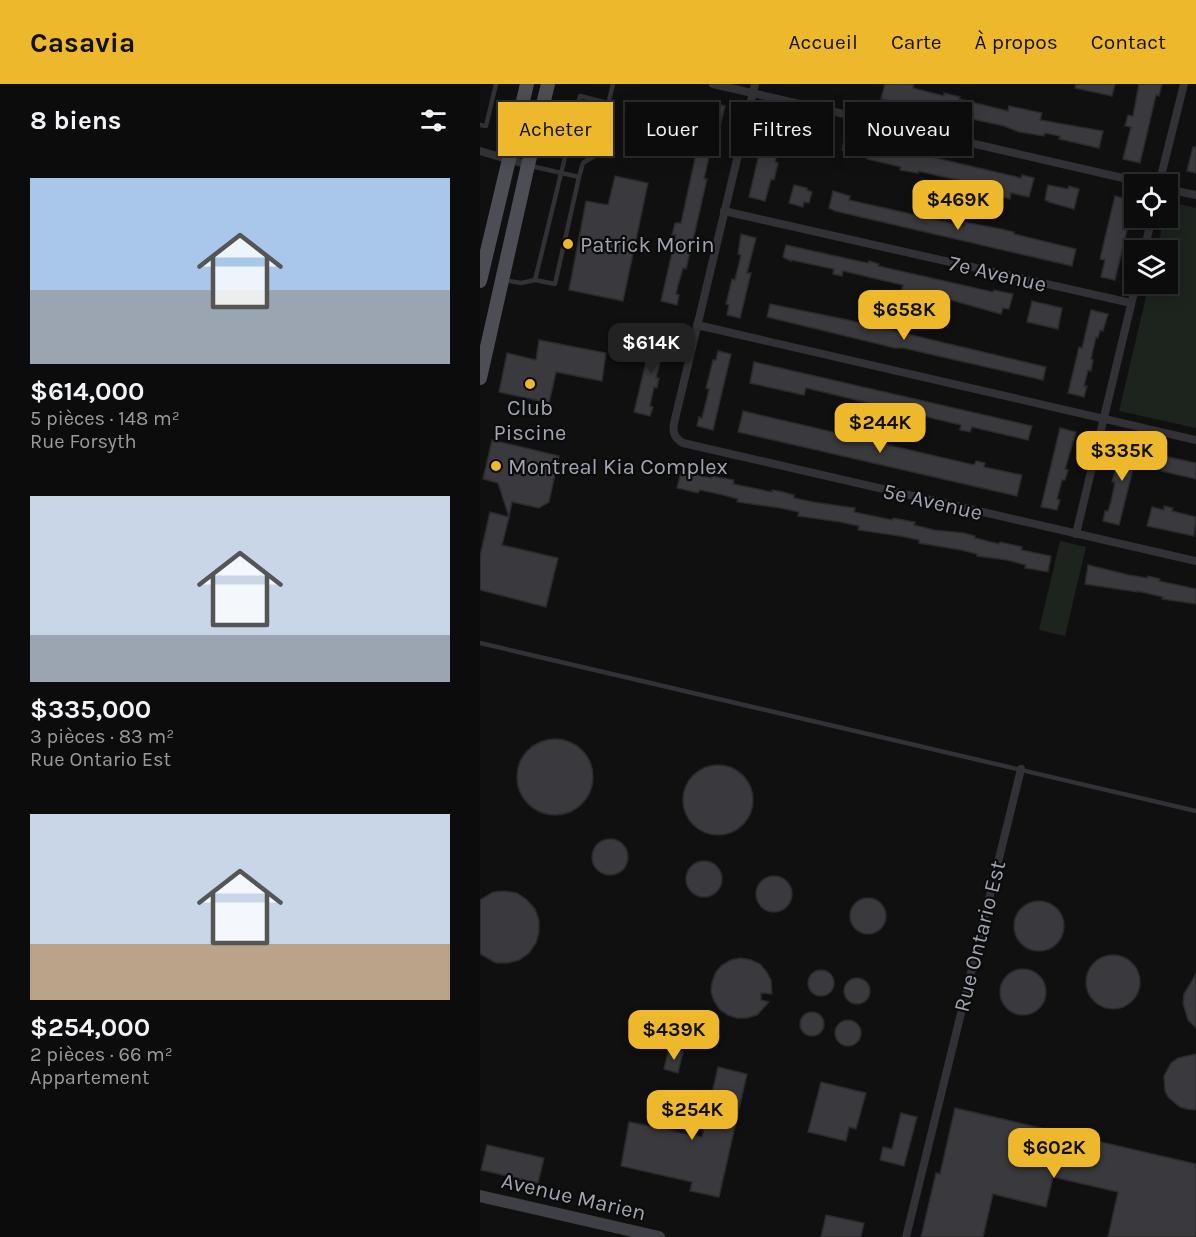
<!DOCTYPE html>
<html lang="fr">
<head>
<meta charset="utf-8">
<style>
  body { margin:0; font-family:Karla,sans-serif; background:#151516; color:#f1f3f6; height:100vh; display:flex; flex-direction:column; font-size:22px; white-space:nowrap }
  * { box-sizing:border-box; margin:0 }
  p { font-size:20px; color:#9a9b9d }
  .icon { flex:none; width:33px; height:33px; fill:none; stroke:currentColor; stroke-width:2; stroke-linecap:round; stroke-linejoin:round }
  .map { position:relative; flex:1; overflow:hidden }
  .panel { display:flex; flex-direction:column; background:#0c0c0d; width:480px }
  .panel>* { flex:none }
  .guide { position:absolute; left:18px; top:18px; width:570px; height:54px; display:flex; gap:12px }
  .buttons { position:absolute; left:644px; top:90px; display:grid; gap:12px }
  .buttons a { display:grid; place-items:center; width:54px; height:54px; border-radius:0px; background:#0c0c0d; box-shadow:0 3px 15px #0003,0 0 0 2px #2c2c2e; font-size:30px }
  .price { position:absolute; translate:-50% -51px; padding:0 14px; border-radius:12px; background:#edb82c; color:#111; font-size:20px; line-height:39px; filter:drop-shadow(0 2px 3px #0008) }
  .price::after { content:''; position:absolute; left:50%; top:36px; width:18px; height:14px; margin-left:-9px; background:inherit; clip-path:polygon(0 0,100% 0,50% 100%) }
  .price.selected { background:#222; color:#fff }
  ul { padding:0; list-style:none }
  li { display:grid; align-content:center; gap:12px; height:318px; padding:0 30px }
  li span { display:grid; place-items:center; height:186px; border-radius:0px; color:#555 }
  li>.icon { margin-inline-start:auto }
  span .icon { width:108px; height:108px; fill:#fffc; stroke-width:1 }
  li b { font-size:26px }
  h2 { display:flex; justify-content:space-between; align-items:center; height:72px; padding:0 30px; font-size:26px }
  .pill { padding:0 21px; border-radius:0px; background:#0c0c0d; box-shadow:0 3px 15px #0003,0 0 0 2px #2c2c2e; font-size:21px; line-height:54px }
  .pill.selected { background:#edb82c; color:#111 }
  header { display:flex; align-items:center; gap:36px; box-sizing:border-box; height:84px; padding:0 30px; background:#edb82c; color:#111 }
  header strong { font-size:28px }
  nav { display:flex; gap:33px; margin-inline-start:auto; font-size:21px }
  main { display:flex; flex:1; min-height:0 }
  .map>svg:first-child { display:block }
  .green { fill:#1c241d }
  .building { fill:#3a3a3e; stroke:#2a2a2d; stroke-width:1.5 }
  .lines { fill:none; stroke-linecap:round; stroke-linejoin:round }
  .lane { stroke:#313136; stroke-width:4.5 }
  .street { stroke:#313136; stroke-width:8 }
  .secondary { stroke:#3f4046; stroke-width:12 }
  .primary { stroke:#4d4e55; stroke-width:14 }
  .poi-dot { fill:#edb82c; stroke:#0b0b0c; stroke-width:2 }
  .labels { text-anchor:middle; stroke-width:4.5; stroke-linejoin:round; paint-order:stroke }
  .poi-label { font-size:22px; fill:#a1a5b2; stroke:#0b0b0c; text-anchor:start }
  .street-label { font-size:22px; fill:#a1a5b2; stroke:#0b0b0c }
</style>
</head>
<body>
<header>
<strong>Casavia</strong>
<nav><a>Accueil</a><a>Carte</a><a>À propos</a><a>Contact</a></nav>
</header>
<main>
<section class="panel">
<h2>8 biens<svg class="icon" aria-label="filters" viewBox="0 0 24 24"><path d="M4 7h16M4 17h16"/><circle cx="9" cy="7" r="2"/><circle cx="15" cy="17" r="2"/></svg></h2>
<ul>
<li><span style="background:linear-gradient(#a9c7e8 60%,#9aa5b1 0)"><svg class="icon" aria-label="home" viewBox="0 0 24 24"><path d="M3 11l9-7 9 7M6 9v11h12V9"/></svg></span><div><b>$614,000</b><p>5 pièces · 148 m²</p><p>Rue Forsyth</p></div></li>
<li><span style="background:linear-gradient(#c9d6e8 75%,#9aa5b1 0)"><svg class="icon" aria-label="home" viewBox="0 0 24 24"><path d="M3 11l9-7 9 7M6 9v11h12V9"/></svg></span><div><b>$335,000</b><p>3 pièces · 83 m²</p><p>Rue Ontario Est</p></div></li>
<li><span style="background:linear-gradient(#c9d6e8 70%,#b9a48a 0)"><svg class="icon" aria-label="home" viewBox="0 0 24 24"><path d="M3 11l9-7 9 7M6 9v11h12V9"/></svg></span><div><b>$254,000</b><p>2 pièces · 66 m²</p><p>Appartement</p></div></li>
</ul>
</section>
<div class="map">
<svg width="716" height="1153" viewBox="0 0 716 1153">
  <rect width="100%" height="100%" fill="#101011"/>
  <g class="green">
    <polygon points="695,119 716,124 716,344 639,327 669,200 687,200 687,166 677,166 684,134 687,134 687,124"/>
    <polygon points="580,457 606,463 585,552 559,546"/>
  </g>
  <g class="building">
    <polygon points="405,0 429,0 434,1 433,4 464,12 464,9 480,13 479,15 528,27 529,22 562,29 560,36 623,47 619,64 579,55 580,52 565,49 564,52 539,48 524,42 460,28 460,26 430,19 429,21 401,15"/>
    <polygon points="596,0 635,0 632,12 595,4"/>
    <polygon points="659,0 682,0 679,12 676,11 660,79 643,75 651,43 645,42 648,31 653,32"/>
    <polygon points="230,18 245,22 240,42 225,38"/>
    <polygon points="293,34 313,39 310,49 301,46 298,58 280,53 283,41 287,42 288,38 292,39"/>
    <polygon points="326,47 339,49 335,67 322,64"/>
    <polygon points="365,52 383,56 383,59 408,66 435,69 541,94 542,91 554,94 549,113 531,109 530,115 518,112 520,106 438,87 438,89 420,86 421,83 387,75 388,72 362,66"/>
    <polygon points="219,56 235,59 233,69 230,68 224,95 227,95 216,143 206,185 203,184 198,201 196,210 199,211 197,221 181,217 196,151 192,151 195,139 201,139"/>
    <polygon points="713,63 716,63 716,89 707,87"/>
    <polygon points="279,70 296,74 295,78 298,79 294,96 291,95 285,117 269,113"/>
    <polygon points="135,92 168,99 143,217 89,206 106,117 128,121"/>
    <polygon points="314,101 327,104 327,106 332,108 329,119 324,118 323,123 309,119"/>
    <polygon points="568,101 588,105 589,102 599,105 594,125 568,118 568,117 565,116"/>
    <polygon points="353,107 370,112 369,116 484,142 485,138 521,145 534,148 534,150 596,165 592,182 355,127 349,124"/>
    <polygon points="635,112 654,117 635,196 621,193 625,176 620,175"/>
    <polygon points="261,150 276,154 267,189 271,189 260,234 247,231 249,221 246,220 252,195 255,196 261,171 258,170"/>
    <polygon points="306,161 378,177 388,179 389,177 399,180 398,182 513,208 514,206 533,210 529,225 523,224 521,230 460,213 459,217 421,208 423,201 363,187 362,192 353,190 354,185 311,176 311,177 303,173"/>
    <polygon points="552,217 582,224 578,245 547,238"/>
    <polygon points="290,220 368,236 566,283 563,296 423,264 415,264 287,233"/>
    <polygon points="611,226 628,230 623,247 620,246 618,254 616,253 611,275 613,276 611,287 608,286 604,302 607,302 604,313 588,309 599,263 602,264"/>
    <polygon points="179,248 190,251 186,266 183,265 179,282 176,294 179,294 177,304 174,303 170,322 173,323 170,332 154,328 172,253 177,254"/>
    <polygon points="59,256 126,269 122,297 76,288 69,319 19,308 27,269 56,276"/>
    <polygon points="238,267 251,270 233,346 217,342 219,333 222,334 227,314 229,305 226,304 233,276 236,276"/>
    <polygon points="274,278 552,342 548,356 492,343 490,348 480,346 481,341 326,304 324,311 270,299"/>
    <polygon points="263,327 494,381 496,377 505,379 504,383 542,391 537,412 258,348"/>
    <polygon points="580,344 596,348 585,385 588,386 585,396 582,396 577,415 580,416 577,426 561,423"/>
    <polygon points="12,356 79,372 69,418 59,424 32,418 29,433 18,399 3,395"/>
    <polygon points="642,357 659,361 639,441 623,437 625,427 628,427 631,418 635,398 632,398 635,387 637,388 642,369 639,368"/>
    <polygon points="684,372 716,379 716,395 681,387"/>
    <polygon points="201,388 231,394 232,392 254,396 253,400 292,408 292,406 303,408 314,411 314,414 333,418 375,424 374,428 412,436 413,434 435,438 434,441 454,446 484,449 495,452 495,454 519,460 520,458 542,463 541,466 571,472 568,488 545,484 546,481 527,476 497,472 497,470 481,466 439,459 439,456 420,452 378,446 379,442 360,438 318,432 319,428 300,424 257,418 258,415 239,410 220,406 218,409 197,404"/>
    <polygon points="684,422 693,424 692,427 716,433 714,452 667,442 672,423 684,426"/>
    <polygon points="10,428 29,433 22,461 78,474 66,523 0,506 0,472"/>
    <polygon points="608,481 649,491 667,494 668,492 680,495 679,497 716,505 716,520 682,515 683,513 657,507 657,508 605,500"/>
    <circle cx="75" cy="693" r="38"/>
    <circle cx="238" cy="716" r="35"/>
    <circle cx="130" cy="773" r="18"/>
    <circle cx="224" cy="795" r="18"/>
    <circle cx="294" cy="810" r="18"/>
    <polygon points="25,807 37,809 47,816 55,825 59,836 59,848 56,859 49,869 39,876 28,879 16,879 0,870 0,816 13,808"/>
    <circle cx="388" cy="832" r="18"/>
    <circle cx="559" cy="842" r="25"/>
    <circle cx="633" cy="898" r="27"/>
    <polygon points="261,874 271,876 280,880 286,887 291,896 292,910 281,909 281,916 289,918 277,931 267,934 257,934 248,931 240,926 234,917 231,908 232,898 236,888 242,881 251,876"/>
    <circle cx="543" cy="908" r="23"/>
    <circle cx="341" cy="899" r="13"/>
    <polygon points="716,890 716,944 708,936 703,919 704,910"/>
    <circle cx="377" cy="907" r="13"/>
    <circle cx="332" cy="940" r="12"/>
    <circle cx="368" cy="949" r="13"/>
    <polygon points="189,964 203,968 198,989 184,985"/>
    <polygon points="716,970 716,1026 707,1025 700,1023 688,1013 685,1007 684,992 691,979 698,974"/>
    <polygon points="238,983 267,990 239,1113 210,1107 212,1098 141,1082 149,1038 222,1053"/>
    <polygon points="341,998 386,1009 376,1045 369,1043 366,1057 328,1048"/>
    <polygon points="475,1024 716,1080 716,1153 628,1153 638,1108 573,1093 566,1123 513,1110 503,1153 441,1153 456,1089 460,1090"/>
    <polygon points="421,1029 437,1033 424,1082 400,1076 403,1063 412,1065"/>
    <polygon points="7,1061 64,1074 58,1099 1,1086"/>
    <polygon points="346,1131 384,1139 381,1153 341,1153"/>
  </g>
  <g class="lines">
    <g class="lane">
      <polyline points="0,41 6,42 16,0"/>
      <polyline points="51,82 99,93 103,79 116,71 133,0"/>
      <polyline points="24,196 41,199 55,196 100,12 128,19"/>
      <polyline points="55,196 75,200 99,93"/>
      <polyline points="0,559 716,727"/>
    </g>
    <g class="street">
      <polyline points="233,0 669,100"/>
      <path d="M275 0 195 335C192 347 193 353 203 359L716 477"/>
      <polyline points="0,67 48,81"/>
      <polyline points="679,100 704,0"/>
      <polyline points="687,105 716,111"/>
      <polyline points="244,127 651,219"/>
      <polyline points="664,166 672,134"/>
      <polyline points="217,241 716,356"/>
      <polyline points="596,450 656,200"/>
      <polyline points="426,1153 541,685"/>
    </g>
    <polyline class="secondary" points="0,1112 179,1153"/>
    <g class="primary">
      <polyline points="0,197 47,0"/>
      <polyline points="0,294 48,81 68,0"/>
    </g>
  </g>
  <g class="poi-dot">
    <circle cx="88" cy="160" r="6"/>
    <circle cx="50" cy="300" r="6"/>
    <circle cx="16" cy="382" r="6"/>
  </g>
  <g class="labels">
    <g class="poi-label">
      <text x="100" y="168">Patrick Morin</text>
      <text x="50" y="331" text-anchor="middle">Club<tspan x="50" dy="25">Piscine</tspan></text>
      <text x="28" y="390">Montreal Kia Complex</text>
    </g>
    <g class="street-label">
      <text transform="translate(518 189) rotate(13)" y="8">7e Avenue</text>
      <text transform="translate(453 417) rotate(13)" y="8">5e Avenue</text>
      <text transform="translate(499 852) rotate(-76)" y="8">Rue Ontario Est</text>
      <text transform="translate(94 1112) rotate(13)" y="8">Avenue Marien</text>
    </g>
  </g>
</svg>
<div class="buttons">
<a><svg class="icon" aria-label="locate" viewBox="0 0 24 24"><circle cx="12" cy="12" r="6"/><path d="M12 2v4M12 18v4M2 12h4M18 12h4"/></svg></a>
<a><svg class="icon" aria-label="layers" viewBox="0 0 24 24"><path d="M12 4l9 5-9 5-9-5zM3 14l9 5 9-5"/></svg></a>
</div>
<b class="price" style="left:478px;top:147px">$469K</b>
<b class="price" style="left:424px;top:257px">$658K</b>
<b class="price selected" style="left:171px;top:290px">$614K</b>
<b class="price" style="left:400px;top:370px">$244K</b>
<b class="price" style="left:642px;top:398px">$335K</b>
<b class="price" style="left:194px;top:977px">$439K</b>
<b class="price" style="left:212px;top:1057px">$254K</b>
<b class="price" style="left:574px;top:1095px">$602K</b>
<div class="guide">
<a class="pill selected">Acheter</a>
<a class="pill">Louer</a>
<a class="pill">Filtres</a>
<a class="pill">Nouveau</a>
</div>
</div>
</main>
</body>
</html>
